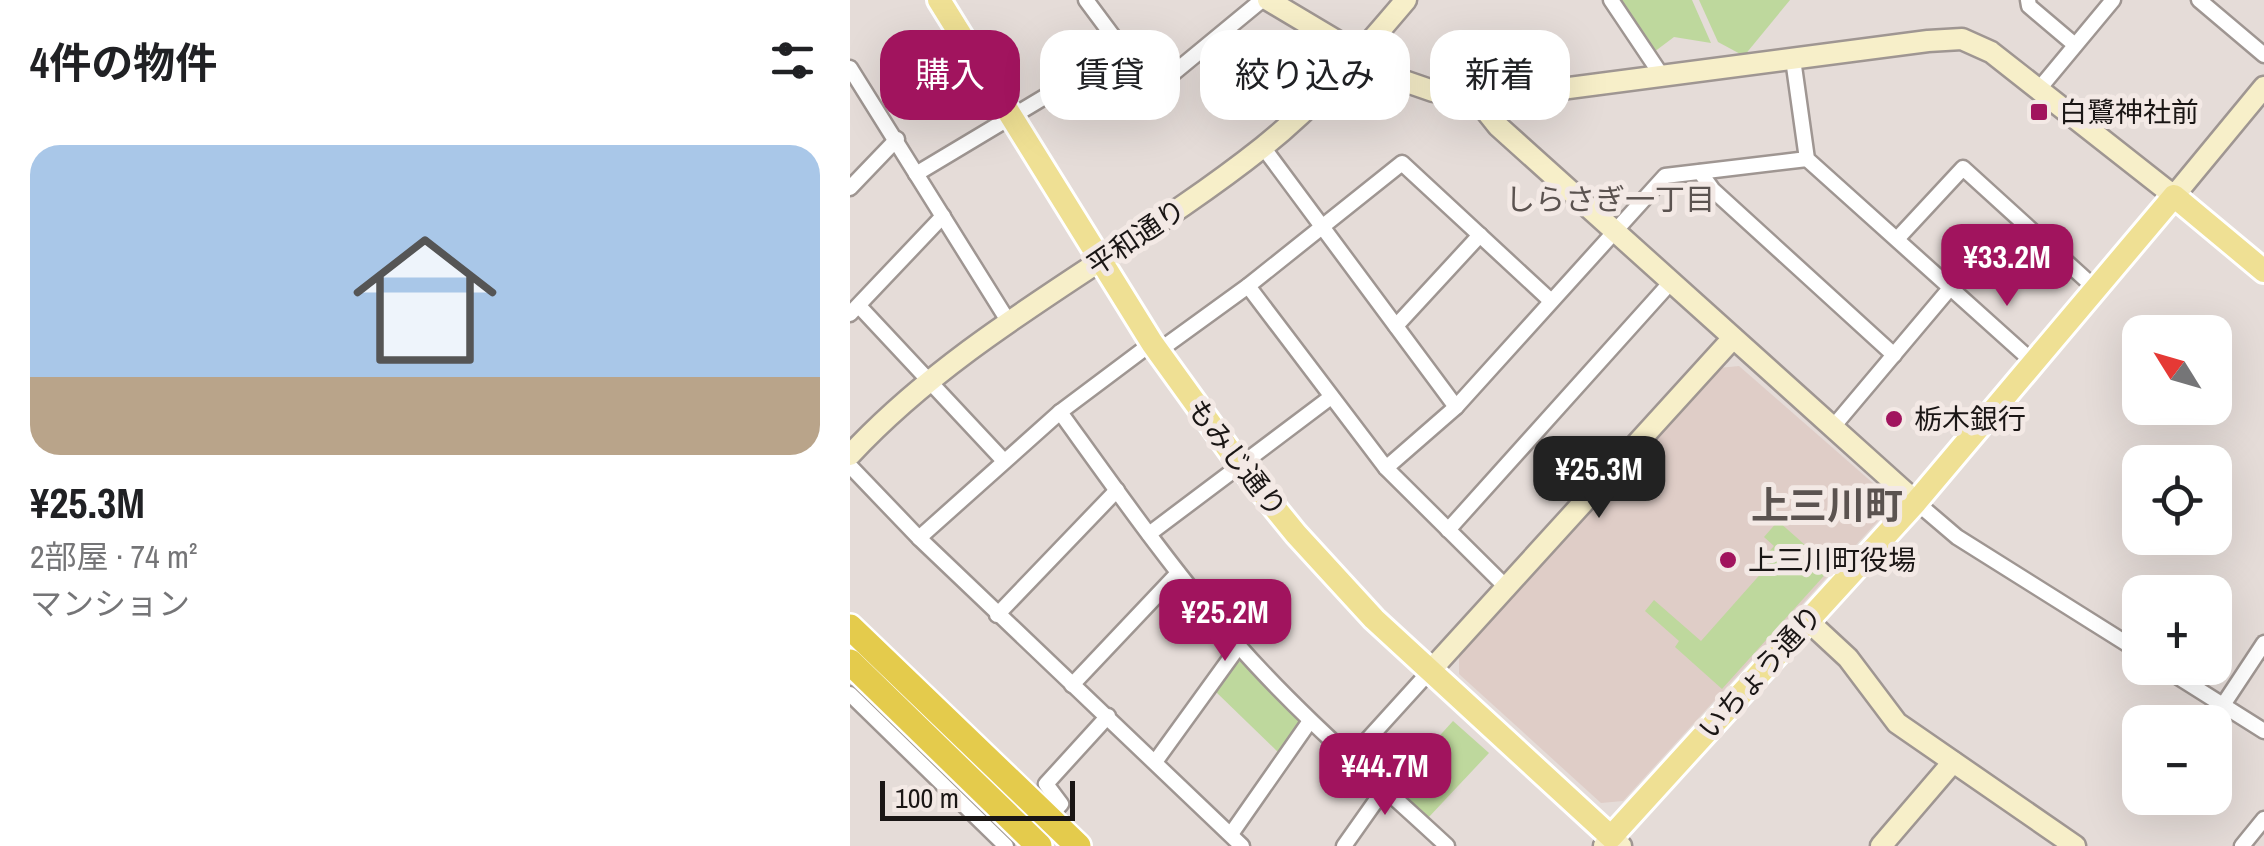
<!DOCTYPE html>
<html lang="ja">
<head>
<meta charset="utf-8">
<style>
  body { margin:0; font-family:"Archivo Narrow","Noto Sans JP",sans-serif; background:#f6f6f6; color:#202124; height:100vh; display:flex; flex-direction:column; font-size:38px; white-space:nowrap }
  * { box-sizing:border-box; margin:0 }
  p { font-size:32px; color:#757577 }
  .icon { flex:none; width:55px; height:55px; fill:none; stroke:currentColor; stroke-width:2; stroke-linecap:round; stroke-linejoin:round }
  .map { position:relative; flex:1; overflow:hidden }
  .details { display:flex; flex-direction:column; background:#fff; width:850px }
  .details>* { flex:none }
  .guide { position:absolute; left:30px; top:30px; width:950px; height:90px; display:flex; gap:20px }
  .needle { width:65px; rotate:307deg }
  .tools { position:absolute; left:1272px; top:315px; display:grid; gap:20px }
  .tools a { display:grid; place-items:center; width:110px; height:110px; border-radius:20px; background:#fff; box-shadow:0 10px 40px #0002; font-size:50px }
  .scale { position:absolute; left:30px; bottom:25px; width:195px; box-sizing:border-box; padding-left:10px; border:5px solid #1a1615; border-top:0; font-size:28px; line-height:35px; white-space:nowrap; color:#1a1615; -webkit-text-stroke:8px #f3e9e5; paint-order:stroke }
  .price { position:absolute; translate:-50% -85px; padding:0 22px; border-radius:20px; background:#a1145e; color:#fff; font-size:32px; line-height:65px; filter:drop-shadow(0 2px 5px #0008) }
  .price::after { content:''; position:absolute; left:50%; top:60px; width:30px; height:22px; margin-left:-15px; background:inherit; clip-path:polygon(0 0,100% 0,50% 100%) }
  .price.active { background:#222; color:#fff }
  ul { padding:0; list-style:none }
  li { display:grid; align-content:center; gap:20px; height:530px; padding:0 30px }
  li span { display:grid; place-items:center; height:310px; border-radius:30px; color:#555 }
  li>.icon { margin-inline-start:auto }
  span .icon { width:180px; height:180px; fill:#fffc; stroke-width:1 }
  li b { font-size:42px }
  h2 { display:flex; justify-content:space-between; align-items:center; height:120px; padding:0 30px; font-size:42px }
  .tag { padding:0 35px; border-radius:30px; background:#fff; box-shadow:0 10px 40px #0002; font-size:35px; line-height:90px }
  .tag.active { background:#a1145e; color:#fff }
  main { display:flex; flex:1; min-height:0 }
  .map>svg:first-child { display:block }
  .built { fill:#dfcdc7 }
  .green { fill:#bed89d }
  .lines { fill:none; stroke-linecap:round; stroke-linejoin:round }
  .street-casing { stroke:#9f9692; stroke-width:19 }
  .secondary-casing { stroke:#9f9692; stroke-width:25 }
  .primary-casing { stroke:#fff; stroke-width:28 }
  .highway-casing { stroke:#fff; stroke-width:30 }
  .street { stroke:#fff; stroke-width:14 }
  .secondary { stroke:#f7efc9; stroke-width:20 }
  .primary { stroke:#efe094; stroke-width:22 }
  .highway { stroke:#e4cb4c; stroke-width:25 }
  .poi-dot { fill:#a1145e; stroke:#f3e9e5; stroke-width:4 }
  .labels { text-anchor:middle; stroke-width:10; stroke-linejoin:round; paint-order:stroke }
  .poi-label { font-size:28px; fill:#1a1615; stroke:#f3e9e5; text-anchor:start }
  .street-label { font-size:28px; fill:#1a1615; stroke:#f3e9e5 }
  .neighbourhood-label { font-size:30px; fill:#5b5350; stroke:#f3e9e5 }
  .district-label { font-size:38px; font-weight:bold; fill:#5b5350; stroke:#f3e9e5 }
</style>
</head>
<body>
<main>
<section class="details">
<h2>4件の物件<svg class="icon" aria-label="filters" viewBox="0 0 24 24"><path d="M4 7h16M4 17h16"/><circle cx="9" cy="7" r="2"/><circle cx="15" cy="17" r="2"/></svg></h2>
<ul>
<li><span style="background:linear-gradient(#a9c7e8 75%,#b9a48a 0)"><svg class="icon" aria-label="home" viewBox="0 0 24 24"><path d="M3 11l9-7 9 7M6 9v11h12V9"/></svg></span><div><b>¥25.3M</b><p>2部屋 · 74 m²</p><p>マンション</p></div></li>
</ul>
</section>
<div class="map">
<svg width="1414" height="846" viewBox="0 0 1414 846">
  <rect width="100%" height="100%" fill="#e5dcd8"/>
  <polygon class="built" points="889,366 1032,491 1036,512 773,801 751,803 609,674 609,653 869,368"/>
  <g class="green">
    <polygon points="768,0 842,0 861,43 824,37 804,52"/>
    <polygon points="849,0 940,0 894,56 868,42"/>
    <polygon points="928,521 981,568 872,689 825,647 829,641 795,611 804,600 851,641 922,561 916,555 924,546 914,537"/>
    <polygon points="394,661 449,717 451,725 430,754 366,692 385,662"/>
    <polygon points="603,721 639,753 578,818 543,787"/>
  </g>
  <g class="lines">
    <g class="street-casing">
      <g id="street">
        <polyline points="236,0 303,90 412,0"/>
        <polyline points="761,0 812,76"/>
        <polyline points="1178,0 1179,6 1225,45"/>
        <polyline points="1349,0 1414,55"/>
        <polyline points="943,59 957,159 1183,362"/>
        <polyline points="0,68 160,324"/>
        <polyline points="1189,89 1263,0"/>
        <polyline points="413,147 606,407"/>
        <polyline points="850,172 863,190 1044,355"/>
        <polyline points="66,174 273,50"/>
        <polyline points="0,188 47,139"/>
        <polyline points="1047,239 1113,168 1245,288"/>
        <polyline points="398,286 536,468 656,587"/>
        <polyline points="9,306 154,461"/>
        <polyline points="0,314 93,216"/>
        <polyline points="546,326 630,235"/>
        <polyline points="307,352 398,286 552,163 701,301"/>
        <path d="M210 412C267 491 323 571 387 644 451 717 526 780 597 846"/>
        <polyline points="983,427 1101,287"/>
        <polyline points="0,466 69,538 392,846"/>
        <polyline points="536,468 606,407 815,176 957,159"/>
        <polyline points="1066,502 1107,537 1290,652"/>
        <polyline points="598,530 821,282"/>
        <polyline points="299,534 481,397"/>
        <polyline points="69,538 210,412 302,343"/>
        <polyline points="147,615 267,490"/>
        <polyline points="1314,668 1414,731"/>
        <polyline points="222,685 328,573"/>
        <polyline points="0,694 156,846"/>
        <polyline points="1373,705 1414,643"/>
        <polyline points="501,758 580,671"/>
        <polyline points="305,762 389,646"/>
        <polyline points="198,818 211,804 196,784 258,716"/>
        <polyline points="381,834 460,721"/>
        <polyline points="494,846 535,788"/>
        <polyline points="1392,846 1414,819"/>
      </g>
    </g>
    <g class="secondary-casing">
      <g id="secondary">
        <polyline points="418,0 554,81 583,91 635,99 1078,41 1112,39 1141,52 1324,196 1414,87"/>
        <polyline points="635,99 636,111 648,126 1066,502"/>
        <path d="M0 455C116 330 280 253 413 147 467 104 512 52 556 0"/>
        <polyline points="957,620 998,658 1047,723 1225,846"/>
        <polyline points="580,671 883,338"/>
        <polyline points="754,846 761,837 771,846"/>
        <polyline points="1031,846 1103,762"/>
      </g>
    </g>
    <g class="primary-casing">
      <polyline id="primary" points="89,0 302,343 390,465 446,534 524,619 761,837 1066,502 1324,196 1414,271"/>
    </g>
    <g class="highway-casing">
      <g id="highway">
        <polyline points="0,627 228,846"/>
        <polyline points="0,662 189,846"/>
      </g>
    </g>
    <use href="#street" class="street"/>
    <use href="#secondary" class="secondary"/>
    <use href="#primary" class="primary"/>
    <use href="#highway" class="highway"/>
  </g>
  <g class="poi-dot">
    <rect x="1179" y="102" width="20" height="20" rx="5"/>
    <circle cx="1044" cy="419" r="10"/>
    <circle cx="878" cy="560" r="10"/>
  </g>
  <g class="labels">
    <g class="poi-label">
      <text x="1209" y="122">白鷺神社前</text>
      <text x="1064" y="429">栃木銀行</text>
      <text x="898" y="570">上三川町役場</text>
    </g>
    <g class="street-label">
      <text transform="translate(286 237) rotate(-34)" y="10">平和通り</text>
      <text transform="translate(387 458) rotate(52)" y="10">もみじ通り</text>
      <text transform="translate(910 672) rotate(-48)" y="10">いちょう通り</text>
    </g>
    <g class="neighbourhood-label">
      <text x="760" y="210">しらさぎ一丁目</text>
    </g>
    <g class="district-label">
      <text x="977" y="519">上三川町</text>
    </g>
  </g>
</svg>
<div class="tools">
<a><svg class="needle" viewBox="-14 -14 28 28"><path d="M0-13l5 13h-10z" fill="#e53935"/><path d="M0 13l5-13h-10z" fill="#757577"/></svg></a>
<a><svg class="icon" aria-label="locate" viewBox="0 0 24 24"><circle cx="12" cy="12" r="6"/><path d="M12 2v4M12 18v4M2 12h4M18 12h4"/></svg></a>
<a>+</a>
<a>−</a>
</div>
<div class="scale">100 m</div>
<b class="price" style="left:1157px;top:309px">¥33.2M</b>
<b class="price active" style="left:749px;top:521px">¥25.3M</b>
<b class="price" style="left:375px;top:664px">¥25.2M</b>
<b class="price" style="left:535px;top:818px">¥44.7M</b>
<div class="guide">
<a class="tag active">購入</a>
<a class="tag">賃貸</a>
<a class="tag">絞り込み</a>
<a class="tag">新着</a>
</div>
</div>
</main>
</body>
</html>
